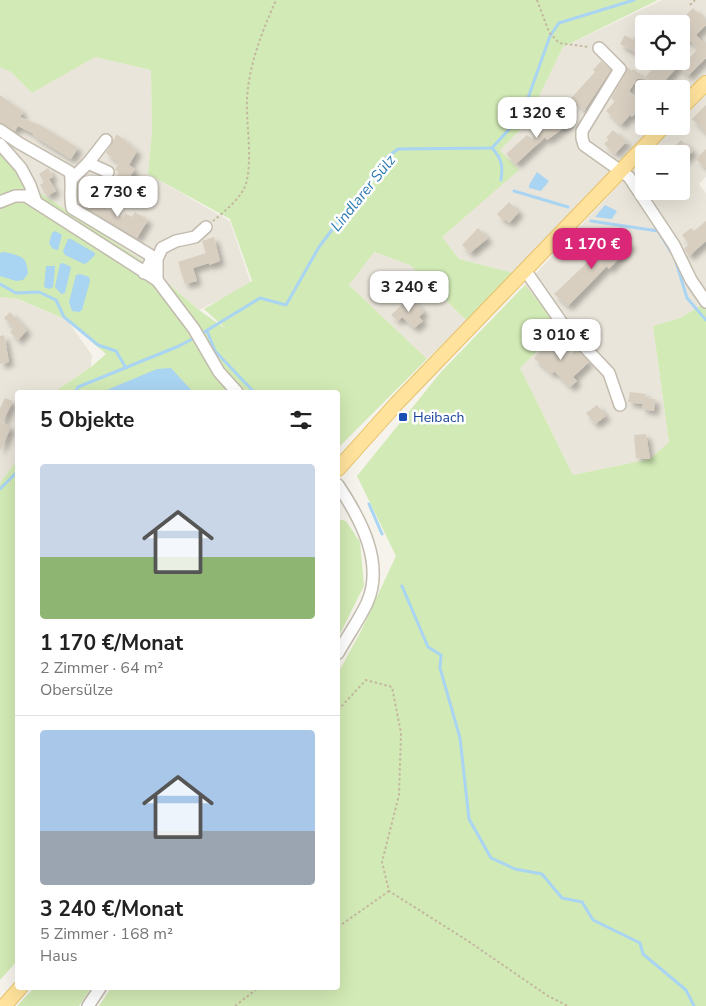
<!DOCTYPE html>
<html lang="de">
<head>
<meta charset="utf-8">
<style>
  body { margin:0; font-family:"Nunito Sans",sans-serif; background:#f2f2f2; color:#222; height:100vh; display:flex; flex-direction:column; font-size:19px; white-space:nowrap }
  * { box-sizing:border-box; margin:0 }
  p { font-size:16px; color:#767676 }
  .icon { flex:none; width:28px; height:28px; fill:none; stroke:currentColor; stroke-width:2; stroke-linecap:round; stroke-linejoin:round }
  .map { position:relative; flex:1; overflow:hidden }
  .panel { position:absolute; left:15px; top:390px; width:325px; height:600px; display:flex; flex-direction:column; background:#fff; border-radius:5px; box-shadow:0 5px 20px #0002 }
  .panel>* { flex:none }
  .fabs { position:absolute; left:635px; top:15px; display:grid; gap:10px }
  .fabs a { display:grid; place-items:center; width:55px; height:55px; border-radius:5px; background:#fff; box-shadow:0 5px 20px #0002; font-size:25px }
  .price { position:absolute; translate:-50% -42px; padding:0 11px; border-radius:10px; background:#fff; color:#222; font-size:16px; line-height:32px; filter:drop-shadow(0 1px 2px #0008) }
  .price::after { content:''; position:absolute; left:50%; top:30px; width:15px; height:11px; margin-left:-8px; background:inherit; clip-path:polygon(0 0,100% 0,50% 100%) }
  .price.selected { background:#db2777; color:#fff }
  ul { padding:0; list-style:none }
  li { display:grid; align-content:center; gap:10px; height:265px; padding:0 25px }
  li+li { border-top:1px solid #e0e0e0 }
  li span { display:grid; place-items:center; height:155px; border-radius:5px; color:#555 }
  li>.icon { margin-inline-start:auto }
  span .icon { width:90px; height:90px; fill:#fffc; stroke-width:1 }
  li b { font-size:21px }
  h2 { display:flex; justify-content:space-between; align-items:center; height:60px; padding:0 25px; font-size:21px }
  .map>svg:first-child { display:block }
  .residential { fill:#eae5da; fill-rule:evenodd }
  .green { fill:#d2eab5 }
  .water { fill:#a9d4f2 }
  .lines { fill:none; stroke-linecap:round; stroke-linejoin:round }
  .stream { stroke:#a9d4f2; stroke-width:3 }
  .building { fill:#d8cfc1; filter:url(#shadow) }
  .minor-casing { stroke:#c2bbae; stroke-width:14 }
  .major-casing { stroke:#e6c16a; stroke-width:16 }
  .path { stroke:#c4b79f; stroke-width:2; stroke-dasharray:2.5 2.5; stroke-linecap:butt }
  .minor { stroke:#fff; stroke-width:11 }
  .major { stroke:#ffe39c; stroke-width:14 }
  .transit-dot { fill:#1a4fb4; stroke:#fff; stroke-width:2 }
  .labels { text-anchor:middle; stroke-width:5; stroke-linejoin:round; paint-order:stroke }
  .transit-label { font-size:14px; fill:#164399; stroke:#fff; text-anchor:start }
  .water-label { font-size:15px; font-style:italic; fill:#2e7ab2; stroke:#fff }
</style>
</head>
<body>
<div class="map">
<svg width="706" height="1006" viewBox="0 0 706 1006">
  <defs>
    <filter id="shadow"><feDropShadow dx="4.5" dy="4.5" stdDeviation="2.5" flood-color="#0004"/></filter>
  </defs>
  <rect width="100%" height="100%" fill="#f6f3ec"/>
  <g class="residential">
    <path d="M662 0H706V75L681 100V89H644V126H657L514 273 459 259 442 237 518 170 500 150 525 125 563 47ZM644 24H681V61H644Z"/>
    <polygon points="95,57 151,70 152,131 148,174 230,221 251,284 199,310 141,260 33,188 0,150 0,67 11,72 32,93"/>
    <polygon points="706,94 706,177 699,184 706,193 706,298 702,305 680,318 653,326 669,442 650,459 573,475 520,368 561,328 525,285 644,158 644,191 681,191 681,154 648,154 675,126 681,126 681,120"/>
    <polygon points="373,252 410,265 467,321 427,359 349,285"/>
    <polygon points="0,297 17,299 67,320 92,355 91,367 57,390 56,392 18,392 17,460 0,483"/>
  </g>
  <g class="green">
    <polygon points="0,0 658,0 563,47 525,125 500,150 519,170 442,237 459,259 514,273 467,321 410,265 374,252 349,285 427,359 338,448 338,392 56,392 57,390 91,367 106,354 67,320 18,299 0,297 0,150 33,188 141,260 199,310 227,330 204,309 252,281 230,219 148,174 152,131 151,70 95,57 32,93 11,72 0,67"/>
    <polygon points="525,285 561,328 520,368 573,475 650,459 669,442 653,326 680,318 702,305 706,310 706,1006 99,1006 111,988 338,988 338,673 360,633 396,556 357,476 441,372"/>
    <polygon points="17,460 18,960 0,980 0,483"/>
    <polygon points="338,519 346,521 360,542 364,586 338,638"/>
    <polygon points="34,988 91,988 79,1006 17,1006"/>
  </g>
  <g class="water">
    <polygon points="537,172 549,181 541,191 529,188 529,185"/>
    <polygon points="605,205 617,211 612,219 595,217"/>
    <polygon points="55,231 62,235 58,250 53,249 49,243 52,233"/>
    <polygon points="68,239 71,239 95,253 95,255 87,263 84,264 65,255 63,251"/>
    <path d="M4 252C20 256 27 255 28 274L23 280 16 281 0 276V253Z"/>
    <polygon points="63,263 71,267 65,293 61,294 55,287 60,264"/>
    <polygon points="46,266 55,266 55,268 53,287 49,289 44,287"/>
    <polygon points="80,274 89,277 90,281 82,310 79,312 72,311 69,302 76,275"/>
    <polygon points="171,368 193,392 102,392 157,369"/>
  </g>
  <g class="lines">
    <g class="stream">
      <path d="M492 148C502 159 503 165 501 180"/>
      <polyline points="514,191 568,207"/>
      <polyline points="591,221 658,231 671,252"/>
      <polyline points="676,262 687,298 706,320"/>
      <polyline points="0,284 16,293 39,292 56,300 64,317 98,345 116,351 126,368"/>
      <polyline points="207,331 215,351 254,392"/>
      <polyline points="201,334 260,298 286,305 319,247 387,157 398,149 492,148 522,115 550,36 559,23 634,0"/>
      <polyline points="75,392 78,387 179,346 196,337"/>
      <polyline points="0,489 18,471"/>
      <polyline points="369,504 382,534"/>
      <polyline points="402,586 428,647 441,655 440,668 460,738 469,819 491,858 515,869 542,874 562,898 582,902 593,920 640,943 643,954 686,990 694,1006"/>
    </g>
  </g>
  <g class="building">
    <polygon points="693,8 706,21 706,25 696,35 704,43 706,41 706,58 688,76 680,68 698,49 687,38 681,44 681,20"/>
    <polygon points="644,22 644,52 641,56 620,44 625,35 633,40"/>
    <polygon points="601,61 611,70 584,111 571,98 595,72 593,70"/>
    <polygon points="660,61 683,61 658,88 645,77"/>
    <polygon points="627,67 632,71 633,69 646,78 637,79 629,91 644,104 632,117 630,115 621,125 606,111 615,101 611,98 626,73"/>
    <polygon points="0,95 23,112 20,117 40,125 78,148 71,159 45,143 33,135 34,134 18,126 15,131 0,123"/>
    <polygon points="706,105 706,133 692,119"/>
    <polygon points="562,115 569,124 547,140 545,137 516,164 506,154 527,135 532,139 553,116 556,120"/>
    <polygon points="613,130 629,144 625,143 615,154 604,144 609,139 606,138"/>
    <polygon points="117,134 137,151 129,165 135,169 130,177 132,179 121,198 108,191 119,173 115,169 119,163 106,153"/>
    <polygon points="681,140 693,151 681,163 681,154 675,154 667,146 675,146"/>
    <polygon points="706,149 706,168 696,159"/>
    <polygon points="48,168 53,177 49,179 56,191 47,196 40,185 44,182 39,174"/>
    <polygon points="85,196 123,218 125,213 132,217 135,212 148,220 137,238 80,204"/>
    <polygon points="509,202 519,212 509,223 505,219 504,221 497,214"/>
    <polygon points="706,221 706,241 689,256 684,249 689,244 682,235 691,228 694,231"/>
    <polygon points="478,228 488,238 470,253 462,245"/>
    <polygon points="214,237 220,261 209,265 209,263 193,268 197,281 185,284 178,262 206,253 202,241"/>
    <polygon points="613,237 618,238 624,244 627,240 632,245 609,269 607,266 568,306 554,294 595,255 603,262 603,247"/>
    <polygon points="410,297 424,312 419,317 423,321 414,328 402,317 398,321 391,315"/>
    <polygon points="10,312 27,330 18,340 10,332 14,328 4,318"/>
    <polygon points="560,331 564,337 557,345 570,356 576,349 589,362 573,377 577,381 570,387 554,371 552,374 534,358"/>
    <polygon points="4,335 9,362 0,364 0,336"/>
    <polygon points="630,392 646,394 645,398 655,399 654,411 642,409 643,404 628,402"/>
    <polygon points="5,398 13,401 2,423 11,427 0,451 0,408"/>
    <polygon points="597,405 606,416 595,424 586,413"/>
    <polygon points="646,434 650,459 636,458 634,435"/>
  </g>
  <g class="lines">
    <g class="minor-casing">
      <g id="minor">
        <polyline points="599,48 620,69 582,131 582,138 584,145 629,177 674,245 691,280 706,302"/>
        <path d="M0 130 19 143 70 172C73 184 69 195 72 208L150 255 151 261 144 273"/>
        <polyline points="0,144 21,168 30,185 36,202"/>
        <polyline points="88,163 106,140"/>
        <polyline points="72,179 88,163 108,172"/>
        <polyline points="0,202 15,196 26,196 157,280 194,329 219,372 237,392"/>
        <polyline points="525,270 562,323 609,373 620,405"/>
        <polyline points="157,280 157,259 162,248 176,241 195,237 206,227"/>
        <path d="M338 485C360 518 385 563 367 603 359 620 347 637 338 653"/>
        <polyline points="88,1006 100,988"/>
      </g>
    </g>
    <g class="major-casing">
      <g id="major">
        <polyline points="681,108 706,83"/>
        <polyline points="338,469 397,403 664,126"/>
        <polyline points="4,1006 20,988"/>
      </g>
    </g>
    <g class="path">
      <polyline points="537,0 549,32 559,43 589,47"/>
      <polyline points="690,5 695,0"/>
      <path d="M213 221C224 212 242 197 246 184 253 157 246 126 247 99 249 64 262 32 276 0"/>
      <polyline points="338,710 366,680 392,687 401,733 399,795 382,862 389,891 468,941 548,996 568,1006"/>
      <polyline points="338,927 389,891"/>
      <polyline points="235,1006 258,988"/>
    </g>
    <use href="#minor" class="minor"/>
    <use href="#major" class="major"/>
  </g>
  <rect class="transit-dot" x="398" y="412" width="10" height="10" rx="2.5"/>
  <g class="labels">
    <g class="transit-label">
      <text x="413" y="422">Heibach</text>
    </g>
    <g class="water-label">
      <text transform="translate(363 193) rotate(-51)" y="5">Lindlarer Sülz</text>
    </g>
  </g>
</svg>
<div class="fabs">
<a><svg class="icon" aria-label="locate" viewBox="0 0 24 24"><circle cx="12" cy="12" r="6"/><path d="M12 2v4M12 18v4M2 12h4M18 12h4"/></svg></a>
<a>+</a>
<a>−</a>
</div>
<b class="price" style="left:537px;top:139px">1 320 €</b>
<b class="price" style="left:118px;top:218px">2 730 €</b>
<b class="price selected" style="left:592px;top:270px">1 170 €</b>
<b class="price" style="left:409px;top:313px">3 240 €</b>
<b class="price" style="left:561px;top:361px">3 010 €</b>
<section class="panel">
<h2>5 Objekte<svg class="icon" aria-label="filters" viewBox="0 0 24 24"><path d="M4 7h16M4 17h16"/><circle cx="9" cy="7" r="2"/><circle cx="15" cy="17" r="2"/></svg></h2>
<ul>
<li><span style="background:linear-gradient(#c9d6e8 60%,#8fb573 0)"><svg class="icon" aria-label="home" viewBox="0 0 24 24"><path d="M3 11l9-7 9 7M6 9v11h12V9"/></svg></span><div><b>1 170 €/Monat</b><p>2 Zimmer · 64 m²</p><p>Obersülze</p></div></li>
<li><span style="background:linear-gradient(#a9c7e8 65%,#9aa5b1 0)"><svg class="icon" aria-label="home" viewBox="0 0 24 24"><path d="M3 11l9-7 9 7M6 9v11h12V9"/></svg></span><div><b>3 240 €/Monat</b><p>5 Zimmer · 168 m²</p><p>Haus</p></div></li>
</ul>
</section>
</div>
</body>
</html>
